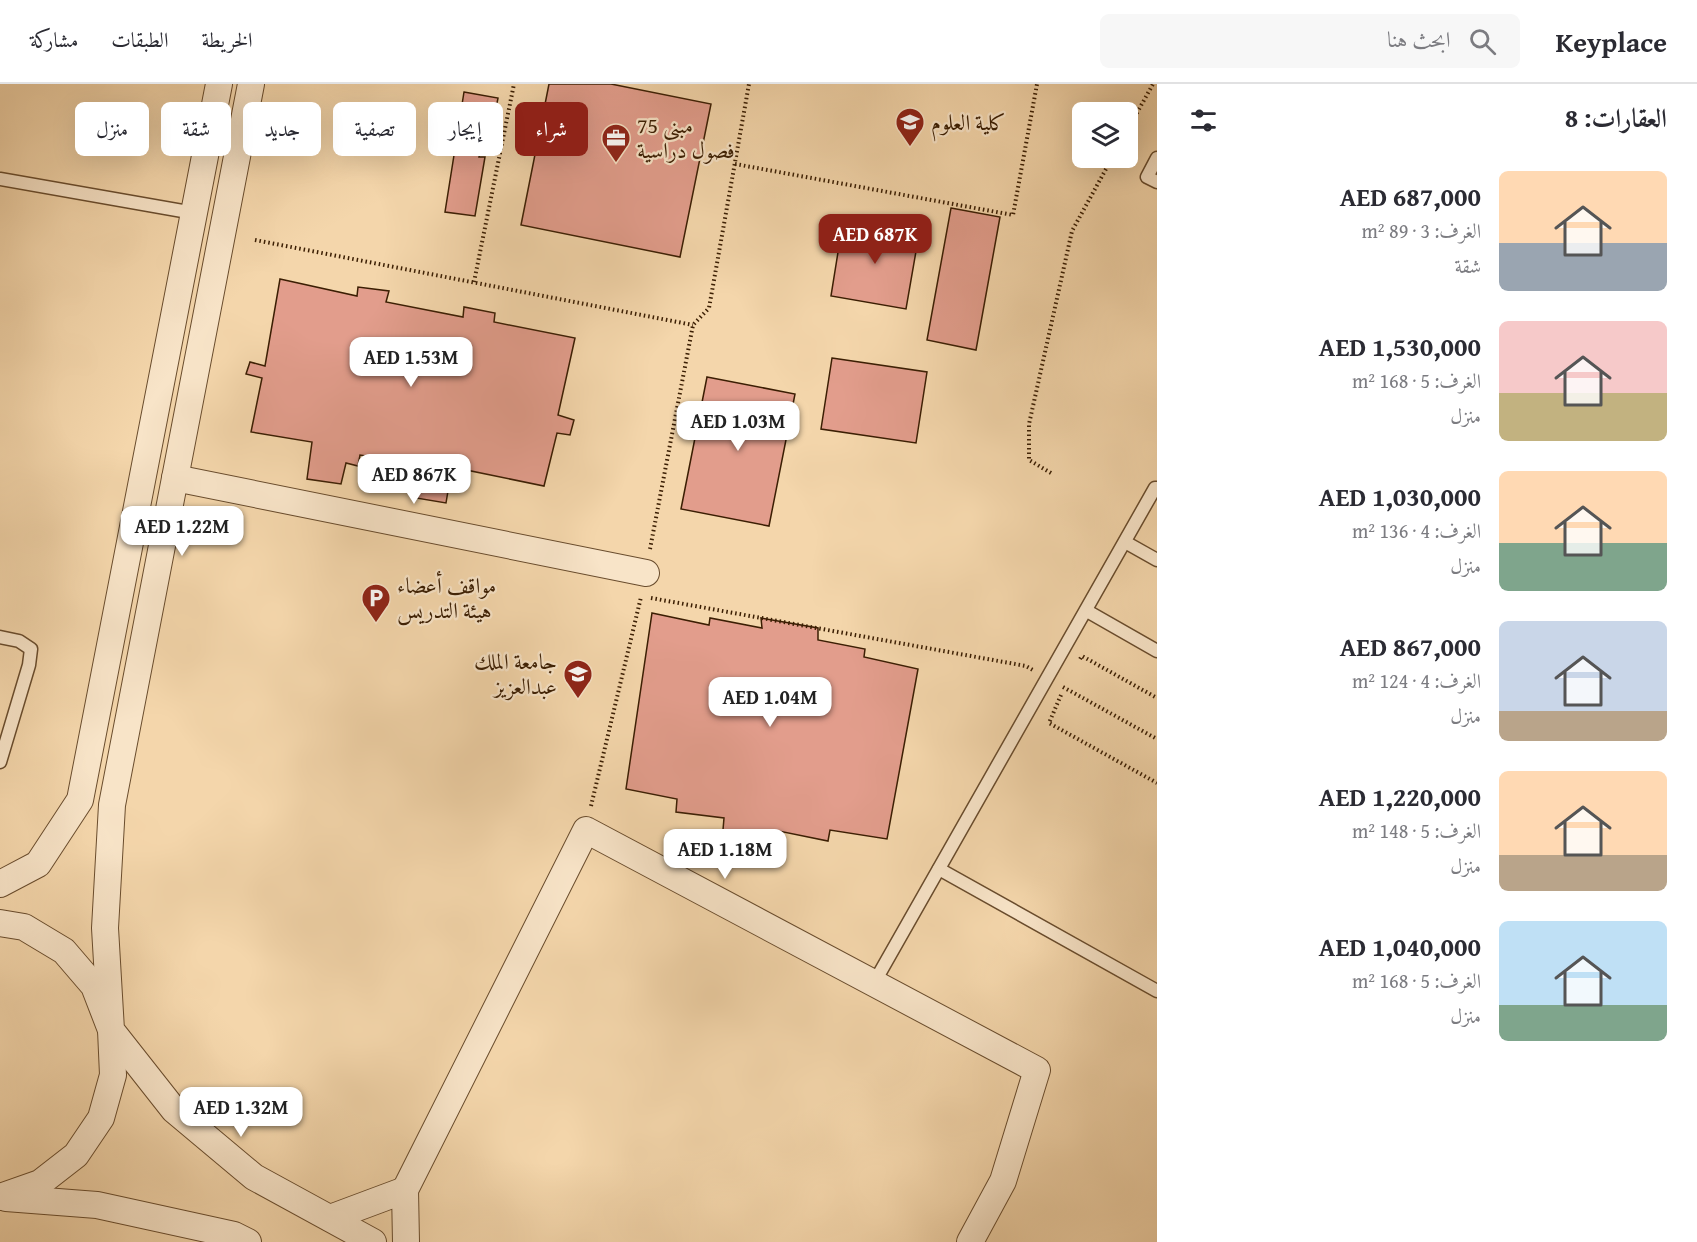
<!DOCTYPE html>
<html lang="ar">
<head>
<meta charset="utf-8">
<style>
  body { margin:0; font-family:"Gentium Book Plus",Amiri,serif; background:#f7f7f7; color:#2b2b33; direction:rtl; height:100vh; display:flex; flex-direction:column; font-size:22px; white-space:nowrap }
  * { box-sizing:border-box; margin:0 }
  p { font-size:20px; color:#7c7c81 }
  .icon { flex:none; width:33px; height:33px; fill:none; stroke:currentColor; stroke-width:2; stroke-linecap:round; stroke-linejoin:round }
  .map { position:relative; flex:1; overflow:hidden; direction:ltr }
  .sheet { display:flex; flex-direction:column; background:#fff; width:540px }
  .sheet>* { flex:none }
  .top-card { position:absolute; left:18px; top:18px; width:570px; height:54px; direction:rtl; display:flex; gap:12px }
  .tools { position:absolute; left:1072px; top:18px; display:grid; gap:12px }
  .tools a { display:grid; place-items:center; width:66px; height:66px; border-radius:9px; background:#fff; box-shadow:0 6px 24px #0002; font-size:30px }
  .price { position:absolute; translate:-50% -51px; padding:0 14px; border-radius:12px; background:#fff; color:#222; font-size:20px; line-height:39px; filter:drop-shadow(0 2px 3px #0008) }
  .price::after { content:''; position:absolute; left:50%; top:36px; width:18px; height:14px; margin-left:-9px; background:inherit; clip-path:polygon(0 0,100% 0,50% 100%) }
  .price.on { background:#8f2418; color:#fff }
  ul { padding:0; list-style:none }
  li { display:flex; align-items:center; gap:18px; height:150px; padding:0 30px }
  li span { display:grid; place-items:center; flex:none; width:168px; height:120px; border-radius:9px; color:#555 }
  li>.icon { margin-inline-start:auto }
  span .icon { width:72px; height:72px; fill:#fffc; stroke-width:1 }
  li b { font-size:26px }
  h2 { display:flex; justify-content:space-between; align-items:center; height:72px; padding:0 30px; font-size:26px }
  .pill { padding:0 21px; border-radius:9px; background:#fff; box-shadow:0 6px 24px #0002; font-size:21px; line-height:54px }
  .pill.on { background:#8f2418; color:#fff }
  header { display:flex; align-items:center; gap:36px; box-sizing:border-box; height:84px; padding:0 30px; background:#fff; border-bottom:2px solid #e1e1e2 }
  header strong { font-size:28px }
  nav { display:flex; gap:33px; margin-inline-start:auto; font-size:21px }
  .search { width:420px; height:54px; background:#f7f7f7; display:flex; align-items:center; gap:15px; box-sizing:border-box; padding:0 21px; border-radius:9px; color:#7c7c81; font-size:22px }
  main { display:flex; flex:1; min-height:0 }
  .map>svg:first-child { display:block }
  .building { fill:#e29d8c; stroke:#3b1e03; stroke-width:1.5 }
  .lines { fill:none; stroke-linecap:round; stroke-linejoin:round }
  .service-casing { stroke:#694c2d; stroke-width:15 }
  .minor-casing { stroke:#694c2d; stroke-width:28 }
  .path { stroke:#3b1e03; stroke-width:4; stroke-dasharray:1.5 3; stroke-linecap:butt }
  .service { stroke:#f8e4c8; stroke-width:12 }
  .minor { stroke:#f8e4c8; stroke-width:26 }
  .labels { text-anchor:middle; stroke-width:4.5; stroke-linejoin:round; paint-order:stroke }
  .poi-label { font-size:22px; fill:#3b1e03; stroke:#f8e4c8; text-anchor:start }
</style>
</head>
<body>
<header>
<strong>Keyplace</strong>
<div class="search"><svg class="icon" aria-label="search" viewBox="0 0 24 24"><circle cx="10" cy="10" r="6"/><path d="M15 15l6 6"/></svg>ابحث هنا</div>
<nav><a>الخريطة</a><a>الطبقات</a><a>مشاركة</a></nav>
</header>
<main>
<section class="sheet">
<h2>العقارات: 8<svg class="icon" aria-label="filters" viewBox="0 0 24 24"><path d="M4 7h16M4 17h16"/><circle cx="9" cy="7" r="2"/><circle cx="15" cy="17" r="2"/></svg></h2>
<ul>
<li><span style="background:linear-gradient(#ffd9b3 60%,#9aa5b1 0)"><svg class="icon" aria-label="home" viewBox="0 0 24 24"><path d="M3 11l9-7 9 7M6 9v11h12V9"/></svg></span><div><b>AED 687,000</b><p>الغرف: 3 · 89 m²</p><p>شقة</p></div></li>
<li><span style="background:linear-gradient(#f6c9c9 60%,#c2b280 0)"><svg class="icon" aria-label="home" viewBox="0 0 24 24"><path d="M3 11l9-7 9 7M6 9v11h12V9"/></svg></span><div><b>AED 1,530,000</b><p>الغرف: 5 · 168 m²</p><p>منزل</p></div></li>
<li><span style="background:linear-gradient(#ffd9b3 60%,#7fa58c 0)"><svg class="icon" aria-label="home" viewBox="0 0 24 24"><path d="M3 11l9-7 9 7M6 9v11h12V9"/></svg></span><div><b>AED 1,030,000</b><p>الغرف: 4 · 136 m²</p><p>منزل</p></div></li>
<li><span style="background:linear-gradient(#c9d6e8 75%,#b9a48a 0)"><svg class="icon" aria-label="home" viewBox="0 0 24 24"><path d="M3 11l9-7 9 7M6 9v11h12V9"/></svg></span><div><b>AED 867,000</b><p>الغرف: 4 · 124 m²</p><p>منزل</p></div></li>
<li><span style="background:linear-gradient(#ffd9b3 70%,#b9a48a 0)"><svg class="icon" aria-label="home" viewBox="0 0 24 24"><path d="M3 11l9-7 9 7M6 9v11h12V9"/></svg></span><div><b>AED 1,220,000</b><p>الغرف: 5 · 148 m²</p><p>منزل</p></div></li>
<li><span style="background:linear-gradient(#bfe0f5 70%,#7fa58c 0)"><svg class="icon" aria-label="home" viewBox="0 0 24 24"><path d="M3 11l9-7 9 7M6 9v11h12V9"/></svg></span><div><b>AED 1,040,000</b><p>الغرف: 5 · 168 m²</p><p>منزل</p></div></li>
</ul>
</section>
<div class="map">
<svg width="1157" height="1158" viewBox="0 0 1157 1158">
  <rect width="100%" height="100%" fill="#f4d6ab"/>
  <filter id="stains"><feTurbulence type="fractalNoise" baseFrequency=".00333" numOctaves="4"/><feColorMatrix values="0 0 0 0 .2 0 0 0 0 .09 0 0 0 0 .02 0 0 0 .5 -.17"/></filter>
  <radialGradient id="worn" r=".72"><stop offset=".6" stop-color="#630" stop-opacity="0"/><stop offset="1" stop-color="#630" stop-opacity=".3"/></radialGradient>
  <g class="building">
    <polygon points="549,0 611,0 711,20 680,173 521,141"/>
    <polygon points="464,8 498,14 493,40 486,39 479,73 485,73 475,132 445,128"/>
    <polygon points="951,124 1000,133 976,266 927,256"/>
    <polygon points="843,137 919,150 906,225 831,212"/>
    <polygon points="280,195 357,212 358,203 389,207 386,218 463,233 464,223 495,229 494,238 575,254 558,331 574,336 570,351 557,349 544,402 466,386 463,399 450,395 446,419 416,414 421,380 360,371 358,382 346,379 341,400 307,395 312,358 251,348 262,294 246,290 250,278 265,282"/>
    <polygon points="832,274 927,288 916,359 821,345"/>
    <polygon points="707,293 795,310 769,442 681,425"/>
    <polygon points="652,529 709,541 710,534 762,544 761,534 818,544 818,556 865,565 864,573 918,585 887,755 830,746 828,757 779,747 776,757 723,746 724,734 676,728 677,715 626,705"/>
  </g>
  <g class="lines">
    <g class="service-casing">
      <g id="service">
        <polyline points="1157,74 1147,93 1157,98"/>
        <polyline points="0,95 194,129"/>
        <polyline points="1125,458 1157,476"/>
        <polyline points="1087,527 1157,567"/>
        <polyline points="0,553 19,557 31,565 29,581 0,678"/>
        <polyline points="939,785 1157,907"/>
        <polyline points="874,899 1155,404 1157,404"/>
      </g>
    </g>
    <g class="minor-casing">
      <g id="minor">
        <polyline points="251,0 112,721 105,844 111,946 174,1026 254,1093 373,1158"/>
        <polyline points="175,394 646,489"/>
        <polyline points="0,800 38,780 80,716 219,0"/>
        <polyline points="0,839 24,843 64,867 94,902 111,946 113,991 101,1034 76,1071 40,1099 0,1113"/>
        <polyline points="405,1106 586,746 1037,986 1003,1097 970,1158"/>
        <polyline points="6,1114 97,1121 234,1151 248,1158"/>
        <polyline points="330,1134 405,1106 406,1158"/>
      </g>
    </g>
    <g class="path">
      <polyline points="1128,45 1153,0"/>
      <polyline points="735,80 1013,131 1037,0"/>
      <polyline points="255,156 693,241"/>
      <polyline points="474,198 514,0"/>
      <polyline points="1051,389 1029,376 1029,340 1072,147 1112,74"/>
      <polyline points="650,465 693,241 709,224 749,0"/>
      <polyline points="651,514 1026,582 1033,586"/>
      <polyline points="1080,575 1082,572 1157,614"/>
      <polyline points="1063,603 1157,655"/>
      <polyline points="1061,611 1049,639 1157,699"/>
      <polyline points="591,722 641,513"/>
    </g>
    <use href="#service" class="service"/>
    <use href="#minor" class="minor"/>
  </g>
  <defs>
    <g id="university-pin" transform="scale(1.5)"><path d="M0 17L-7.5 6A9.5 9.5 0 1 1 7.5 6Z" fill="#8f2418" stroke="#f8e4c8"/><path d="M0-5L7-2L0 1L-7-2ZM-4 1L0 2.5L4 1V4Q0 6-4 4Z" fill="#fff"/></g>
    <g id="office-pin" transform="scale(1.5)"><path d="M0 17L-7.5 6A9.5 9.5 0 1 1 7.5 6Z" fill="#8f2418" stroke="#f8e4c8"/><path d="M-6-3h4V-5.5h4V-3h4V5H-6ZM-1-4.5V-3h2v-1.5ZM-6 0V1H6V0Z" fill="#fff"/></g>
    <g id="parking-pin" transform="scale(1.5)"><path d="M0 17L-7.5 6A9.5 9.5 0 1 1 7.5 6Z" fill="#8f2418" stroke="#f8e4c8"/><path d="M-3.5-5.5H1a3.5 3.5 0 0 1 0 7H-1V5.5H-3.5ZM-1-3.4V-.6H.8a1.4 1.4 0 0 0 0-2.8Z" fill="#fff"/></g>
  </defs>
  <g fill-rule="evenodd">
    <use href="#university-pin" x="910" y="38"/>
    <use href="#office-pin" x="616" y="54"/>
    <use href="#parking-pin" x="376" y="514"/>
    <use href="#university-pin" x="578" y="590"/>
  </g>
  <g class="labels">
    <g class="poi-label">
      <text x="931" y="46">كلية العلوم</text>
      <text x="637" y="49">مبنى 75<tspan x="637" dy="25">فصول دراسية</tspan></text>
      <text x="397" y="509">مواقف أعضاء<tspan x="397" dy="25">هيئة التدريس</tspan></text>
      <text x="557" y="585" text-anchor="end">جامعة الملك<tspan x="557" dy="25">عبدالعزيز</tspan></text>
    </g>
  </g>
  <rect width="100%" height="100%" filter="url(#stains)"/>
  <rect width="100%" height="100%" fill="url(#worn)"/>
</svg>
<div class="tools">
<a><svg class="icon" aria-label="layers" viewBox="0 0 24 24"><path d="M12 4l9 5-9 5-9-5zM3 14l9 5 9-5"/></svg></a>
</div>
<b class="price on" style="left:875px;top:181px">AED 687K</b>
<b class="price" style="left:411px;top:304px">AED 1.53M</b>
<b class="price" style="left:738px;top:368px">AED 1.03M</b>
<b class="price" style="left:414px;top:421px">AED 867K</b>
<b class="price" style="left:182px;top:473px">AED 1.22M</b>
<b class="price" style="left:770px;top:644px">AED 1.04M</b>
<b class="price" style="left:725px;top:796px">AED 1.18M</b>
<b class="price" style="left:241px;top:1054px">AED 1.32M</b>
<div class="top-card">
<a class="pill on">شراء</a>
<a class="pill">إيجار</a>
<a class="pill">تصفية</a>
<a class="pill">جديد</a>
<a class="pill">شقة</a>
<a class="pill">منزل</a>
</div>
</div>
</main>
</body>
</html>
